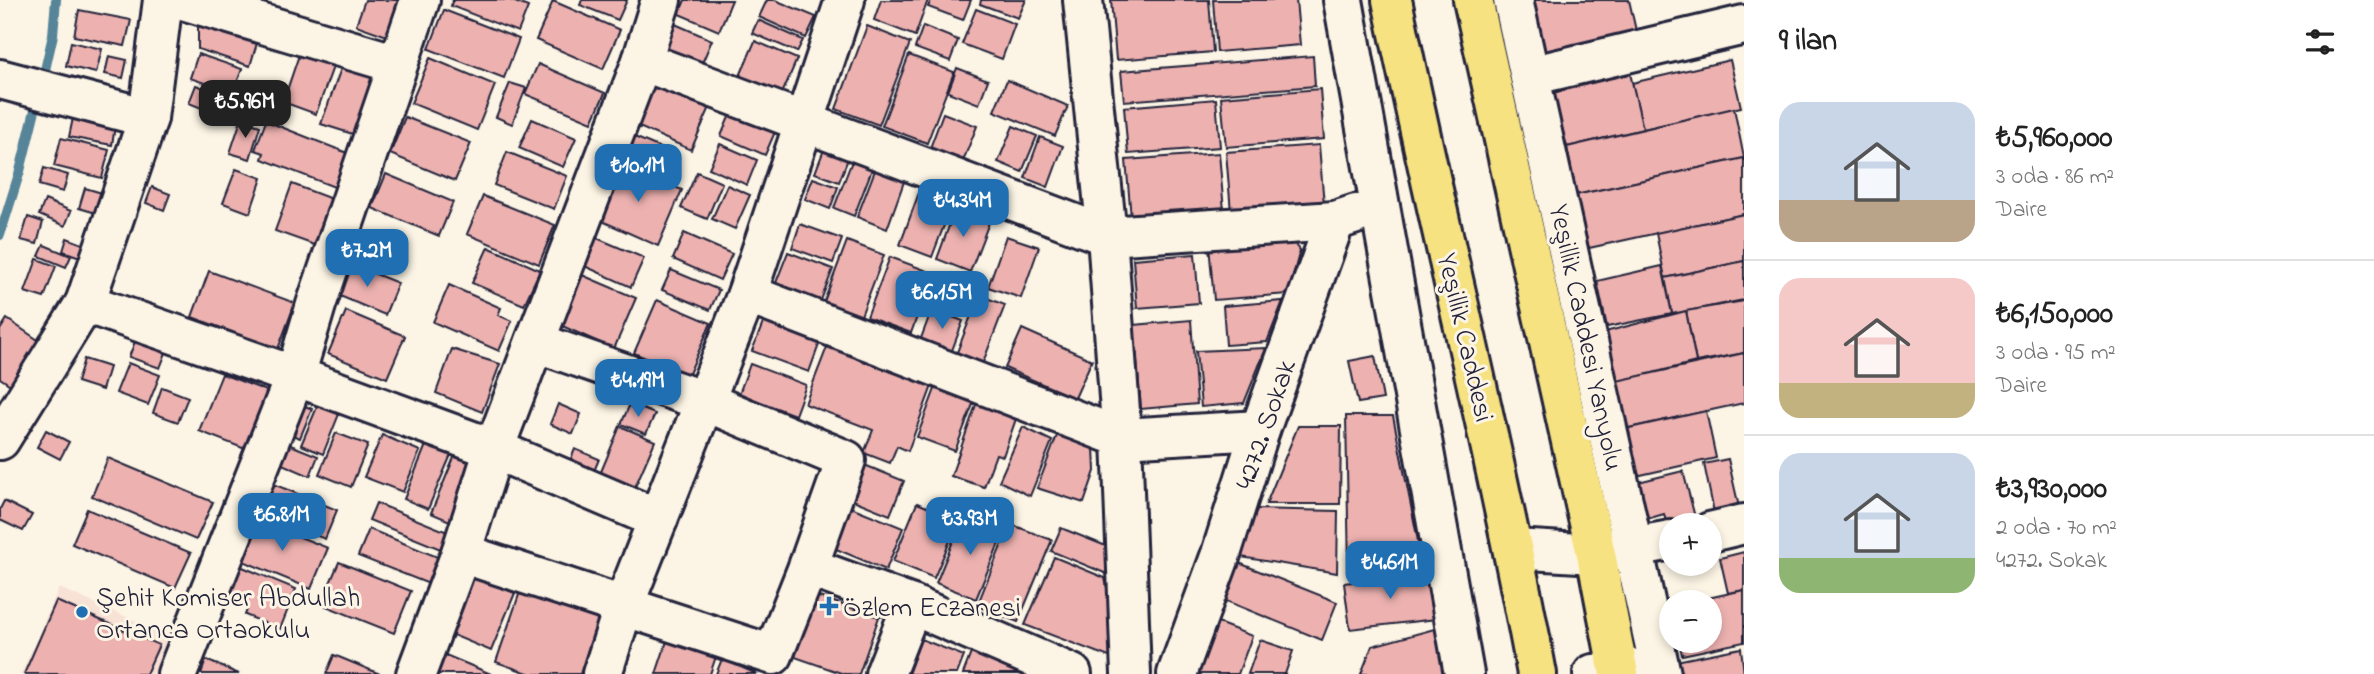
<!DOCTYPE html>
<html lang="tr">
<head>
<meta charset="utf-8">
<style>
  body { margin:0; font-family:"Indie Flower",sans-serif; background:#f6f6f6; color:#222; height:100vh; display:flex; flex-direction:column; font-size:26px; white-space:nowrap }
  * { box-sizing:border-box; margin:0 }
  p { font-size:23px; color:#767676 }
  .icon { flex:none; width:38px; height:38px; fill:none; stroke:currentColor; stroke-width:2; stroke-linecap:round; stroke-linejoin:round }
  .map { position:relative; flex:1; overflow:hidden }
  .side { display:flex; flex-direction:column; background:#fff; width:630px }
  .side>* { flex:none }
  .tools { position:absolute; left:1659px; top:513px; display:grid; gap:14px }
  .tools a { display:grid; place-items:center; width:63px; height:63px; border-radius:50%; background:#fff; box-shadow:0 4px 10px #0003; font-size:35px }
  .price { position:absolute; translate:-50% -60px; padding:0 16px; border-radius:14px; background:#1f6fb2; color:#fff; font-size:23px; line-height:46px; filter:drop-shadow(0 2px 4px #0008) }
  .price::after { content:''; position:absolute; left:50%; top:42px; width:21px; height:16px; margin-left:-10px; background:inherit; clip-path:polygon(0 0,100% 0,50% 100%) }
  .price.active { background:#222; color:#fff }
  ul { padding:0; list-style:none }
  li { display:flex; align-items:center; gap:21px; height:175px; padding:0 35px }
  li+li { border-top:2px solid #e0e0e0 }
  li span { display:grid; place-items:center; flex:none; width:196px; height:140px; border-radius:21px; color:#555 }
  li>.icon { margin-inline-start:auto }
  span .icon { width:84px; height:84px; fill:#fffc; stroke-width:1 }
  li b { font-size:30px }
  h2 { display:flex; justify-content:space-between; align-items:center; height:84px; padding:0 35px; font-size:30px }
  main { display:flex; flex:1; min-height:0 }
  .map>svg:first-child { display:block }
  .built { fill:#f8e1d5 }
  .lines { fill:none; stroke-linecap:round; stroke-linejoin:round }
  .stream { stroke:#568499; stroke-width:10 }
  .building { fill:#edb2b0; stroke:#22223b; stroke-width:2 }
  .minor-casing { stroke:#22223b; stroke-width:44 }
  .highway-casing { stroke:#22223b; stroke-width:44 }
  .minor { stroke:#fcf5e5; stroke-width:38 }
  .highway { stroke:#f6e281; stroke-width:38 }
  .poi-dot { fill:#1f6fb2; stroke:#fcf5e5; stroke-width:2.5 }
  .labels { text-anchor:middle; stroke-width:6; stroke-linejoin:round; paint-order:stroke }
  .street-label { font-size:28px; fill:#22223b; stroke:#fcf5e5 }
  .poi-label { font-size:28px; fill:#22223b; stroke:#fcf5e5; text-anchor:start }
</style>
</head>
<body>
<main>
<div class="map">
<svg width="1744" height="674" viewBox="0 0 1744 674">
  <rect width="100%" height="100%" fill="#fcf5e5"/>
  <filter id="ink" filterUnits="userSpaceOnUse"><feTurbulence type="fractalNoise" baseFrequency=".0143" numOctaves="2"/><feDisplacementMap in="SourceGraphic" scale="14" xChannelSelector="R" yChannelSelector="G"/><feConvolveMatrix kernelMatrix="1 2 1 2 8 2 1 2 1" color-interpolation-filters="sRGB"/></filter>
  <g filter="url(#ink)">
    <polygon class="built" points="59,588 171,636 156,674 21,674"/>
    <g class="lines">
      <g class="stream">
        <polyline points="42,83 53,35 56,0"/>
        <polyline points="0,235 20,171 38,98"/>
      </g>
    </g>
    <g class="building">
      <polygon points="365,0 400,0 387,36 356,25"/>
      <polygon points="453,0 510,0 528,7 518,32 451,6"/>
      <polygon points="582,0 627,0 618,20 580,5"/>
      <polygon points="685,0 732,0 719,31 679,14"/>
      <polygon points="767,0 775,0 816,17 806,38 759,17"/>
      <polygon points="881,0 928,0 915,36 874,20"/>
      <polygon points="931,0 971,0 963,20 928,7"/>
      <polygon points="981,0 1026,0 1018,18 980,4"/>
      <polygon points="1111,0 1209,0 1213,52 1116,60"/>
      <polygon points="1213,0 1296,0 1300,45 1217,52"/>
      <polygon points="1524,0 1629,0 1637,35 1537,58"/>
      <polygon points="553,1 620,30 603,69 536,40"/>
      <polygon points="976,9 1015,24 1002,59 962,44"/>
      <polygon points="79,10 131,20 125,46 74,36"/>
      <polygon points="444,10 519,39 504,78 429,49"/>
      <polygon points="198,11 261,30 250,66 198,49"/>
      <polygon points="758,20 803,40 797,52 752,33"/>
      <polygon points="675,24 712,40 700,68 663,52"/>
      <polygon points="867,26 910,43 879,125 836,109"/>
      <polygon points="923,26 958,40 950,61 915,48"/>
      <polygon points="755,41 797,59 779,101 737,83"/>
      <polygon points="71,42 102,49 96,73 66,66"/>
      <polygon points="301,49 335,61 316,114 283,102"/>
      <polygon points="198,54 242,69 233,93 190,78"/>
      <polygon points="909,55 954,72 927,143 882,126"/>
      <polygon points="109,56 127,60 123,78 105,74"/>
      <polygon points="1313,56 1315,86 1124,101 1121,71"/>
      <polygon points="430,58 495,85 477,130 411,103"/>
      <polygon points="344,60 383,75 359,136 321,124"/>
      <polygon points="1730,60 1741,107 1643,129 1632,83"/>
      <polygon points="538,64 605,93 592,122 525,94"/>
      <polygon points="957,68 988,80 979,104 948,92"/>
      <polygon points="1630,73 1643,129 1567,147 1553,93"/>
      <polygon points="649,78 711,105 691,150 630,123"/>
      <polygon points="1007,80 1068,106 1055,136 994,111"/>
      <polygon points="510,83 526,88 512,124 496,117"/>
      <polygon points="196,85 231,99 224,117 189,103"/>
      <polygon points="1320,89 1324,139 1226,147 1221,97"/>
      <polygon points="1216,99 1220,147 1128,154 1124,107"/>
      <polygon points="734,105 778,125 765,155 721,136"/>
      <polygon points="1734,108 1744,158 1576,195 1567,147"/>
      <polygon points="943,113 977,126 963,161 930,148"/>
      <polygon points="405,117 471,143 455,181 390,154"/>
      <polygon points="73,118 115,126 112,145 69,137"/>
      <polygon points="532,119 576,138 563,167 519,148"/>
      <polygon points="241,120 260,126 250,159 230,153"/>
      <polygon points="266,121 355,156 342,190 262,159 264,153 255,150"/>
      <polygon points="1013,126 1037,136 1022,172 998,162"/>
      <polygon points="625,133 677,155 667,178 616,155"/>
      <polygon points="1040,137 1063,146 1048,187 1025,178"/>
      <polygon points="61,138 109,150 102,178 54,166"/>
      <polygon points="720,144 757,160 747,185 709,168"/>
      <polygon points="1319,145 1324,205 1231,212 1226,152"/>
      <polygon points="825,147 849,156 839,182 815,173"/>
      <polygon points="507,152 567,176 554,209 494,185"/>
      <polygon points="1219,153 1224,211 1131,218 1126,160"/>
      <polygon points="1744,158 1744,214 1589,248 1576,195"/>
      <polygon points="852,161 872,169 854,216 834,208"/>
      <polygon points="617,162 682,190 658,246 593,217"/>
      <polygon points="877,165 906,176 887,229 857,217"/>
      <polygon points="44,168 68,175 63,192 39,185"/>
      <polygon points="236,169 262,178 250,213 223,203"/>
      <polygon points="697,172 722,183 707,219 681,208"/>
      <polygon points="386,174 453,202 439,236 372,208"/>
      <polygon points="813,178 838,187 830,209 805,199"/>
      <polygon points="292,184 337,201 320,247 275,231"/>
      <polygon points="727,185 750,195 735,229 712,219"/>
      <polygon points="152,187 170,194 164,210 146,203"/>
      <polygon points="921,187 954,199 932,257 900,245"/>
      <polygon points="85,188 102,193 96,213 79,208"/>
      <polygon points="483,196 555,225 539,264 467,234"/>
      <polygon points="45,200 71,211 65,226 39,215"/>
      <polygon points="956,207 990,220 970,272 937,259"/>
      <polygon points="1744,214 1744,261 1665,278 1656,233"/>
      <polygon points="28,217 43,222 37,244 21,240"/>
      <polygon points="800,224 842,239 833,263 792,248"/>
      <polygon points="684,233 732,254 720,280 673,259"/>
      <polygon points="592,236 644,258 631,287 580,264"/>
      <polygon points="1006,236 1039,247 1021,298 988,287"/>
      <polygon points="67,238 88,246 83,258 63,251"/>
      <polygon points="1292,240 1300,250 1288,294 1214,300 1209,245"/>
      <polygon points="847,241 884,255 859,321 822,307"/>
      <polygon points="44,245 71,256 66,267 39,256"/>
      <polygon points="488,247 540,270 524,305 472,283"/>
      <polygon points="788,252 833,269 819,305 774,288"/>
      <polygon points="1195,254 1199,303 1137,308 1133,259"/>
      <polygon points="890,257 933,273 911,333 867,317"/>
      <polygon points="37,259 56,266 44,298 25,292"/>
      <polygon points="1744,261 1744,300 1672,314 1665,278"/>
      <polygon points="348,263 398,283 385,315 335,294"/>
      <polygon points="1662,266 1672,314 1607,327 1597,281"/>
      <polygon points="671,270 719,290 710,310 662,290"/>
      <polygon points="209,271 295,303 278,349 192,317"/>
      <polygon points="582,275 636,298 614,349 560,325"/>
      <polygon points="945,277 975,289 965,316 935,305"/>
      <polygon points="449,285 501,308 498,315 512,321 499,351 433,322"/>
      <polygon points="979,295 1005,305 982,365 956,355"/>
      <polygon points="657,300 711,323 688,376 634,353"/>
      <polygon points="1283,301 1267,342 1226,345 1223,306"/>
      <polygon points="1744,301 1744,353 1696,362 1686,311"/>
      <polygon points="932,309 963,321 951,353 920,341"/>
      <polygon points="346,311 405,336 387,378 328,354"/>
      <polygon points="1686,311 1696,362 1617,382 1605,332"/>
      <polygon points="765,318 821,339 809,372 752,351"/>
      <polygon points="7,319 41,342 12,386 0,378 0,330"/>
      <polygon points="1191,320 1197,404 1141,409 1134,325"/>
      <polygon points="1022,329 1092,360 1075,398 1005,368"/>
      <polygon points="136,339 167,350 160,368 129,357"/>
      <polygon points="829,342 933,383 908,451 897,446 890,463 864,453 873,430 805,404"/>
      <polygon points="1266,348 1244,403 1201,407 1196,351"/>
      <polygon points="452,349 500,364 482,412 436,393"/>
      <polygon points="1744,353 1744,403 1624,429 1612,382"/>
      <polygon points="1375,356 1383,399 1358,403 1349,361"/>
      <polygon points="84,359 109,367 102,390 77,382"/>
      <polygon points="128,363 160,375 148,405 116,393"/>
      <polygon points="750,364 806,385 795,415 739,394"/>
      <polygon points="222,374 267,391 245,449 199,431"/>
      <polygon points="938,381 976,396 955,451 917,437"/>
      <polygon points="162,387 188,397 178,422 153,413"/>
      <polygon points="978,399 1018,413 1003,456 996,454 984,487 951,476"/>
      <polygon points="320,400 341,409 323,454 301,445"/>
      <polygon points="294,401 312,409 300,438 282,431"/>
      <polygon points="558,404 581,414 573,434 550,424"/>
      <polygon points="630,404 655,414 646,434 621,424"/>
      <polygon points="1706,411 1716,458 1636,476 1625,429"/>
      <polygon points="1346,416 1393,416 1423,566 1349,570"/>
      <polygon points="620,426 655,441 632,494 598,479"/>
      <polygon points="1298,426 1341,426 1340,504 1266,504"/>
      <polygon points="1023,427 1052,441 1030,496 999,481"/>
      <polygon points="46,430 69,442 60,459 37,447"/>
      <polygon points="336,433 368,445 351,487 319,474"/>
      <polygon points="1058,433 1094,447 1095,471 1084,503 1037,488"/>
      <polygon points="382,435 420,451 403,492 364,477"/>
      <polygon points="428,440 453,450 428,509 404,499"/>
      <polygon points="283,442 318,456 310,476 275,461"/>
      <polygon points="575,449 599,459 590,481 566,471"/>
      <polygon points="455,455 476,464 452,522 431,513"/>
      <polygon points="108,458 213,502 196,540 92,496"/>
      <polygon points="1728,459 1741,516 1716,522 1704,464"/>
      <polygon points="862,464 904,481 890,515 848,498"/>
      <polygon points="1683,471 1697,525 1671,525 1669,533 1664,514 1640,521 1630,484"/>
      <polygon points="266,481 337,510 325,539 254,511"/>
      <polygon points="4,501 32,515 23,531 0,520 0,509"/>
      <polygon points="376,503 450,533 443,550 369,520"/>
      <polygon points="917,503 959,520 934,578 893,561"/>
      <polygon points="846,505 903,528 886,570 829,546"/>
      <polygon points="87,509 191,553 175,588 72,544"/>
      <polygon points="1255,509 1338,511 1337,573 1235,556"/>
      <polygon points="964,514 1004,531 976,599 936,583"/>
      <polygon points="252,518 328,548 311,589 236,558"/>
      <polygon points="1010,524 1052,540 1018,622 977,606"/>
      <polygon points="1061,528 1106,546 1107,574 1051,551"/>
      <polygon points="369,529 440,558 429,584 358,556"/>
      <polygon points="1744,552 1744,590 1728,593 1720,558"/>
      <polygon points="1054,557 1105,578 1122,662 1025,625"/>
      <polygon points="1234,561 1337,602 1322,640 1219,598"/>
      <polygon points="339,562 411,591 394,633 321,604"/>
      <polygon points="240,566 296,589 280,629 245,615 248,607 227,599"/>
      <polygon points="1430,573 1436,619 1350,629 1344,583"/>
      <polygon points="471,575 515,593 491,651 448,633"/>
      <polygon points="523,583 602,610 580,674 531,674 496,662"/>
      <polygon points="1744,590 1744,642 1682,655 1679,640 1710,640 1710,602 1690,602"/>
      <polygon points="816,596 879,617 859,674 844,674 795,657"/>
      <polygon points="56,601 159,645 146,674 24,674"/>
      <polygon points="1218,623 1252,636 1238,674 1198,674"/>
      <polygon points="1438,628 1444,674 1361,674 1372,646"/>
      <polygon points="670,632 719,648 710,674 656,674"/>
      <polygon points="921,639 964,656 957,674 908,674"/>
      <polygon points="1260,640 1293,651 1285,674 1248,674"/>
      <polygon points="1741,648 1744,674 1669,674 1666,663"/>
      <polygon points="971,653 1021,672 1020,674 963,674"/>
      <polygon points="443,654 491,674 434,674"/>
      <polygon points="334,655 380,674 326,674"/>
      <polygon points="722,659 757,674 716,674"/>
      <polygon points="206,660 239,674 201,674"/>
    </g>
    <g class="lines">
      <g class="minor-casing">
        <g id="minor">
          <polyline points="183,0 397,64"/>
          <polyline points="1083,0 1107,236 1122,438 1131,674"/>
          <polyline points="1343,0 1464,674"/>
          <polyline points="1513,0 1661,674"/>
          <polyline points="642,61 1107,236 1335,221"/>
          <polyline points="1530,76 1744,25"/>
          <polyline points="0,79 148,118"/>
          <polyline points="747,294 1122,438 1260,430"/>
          <polyline points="85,303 295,376 494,449 658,519"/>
          <polyline points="535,342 704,401 846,460 808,567 912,605 885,674"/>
          <polyline points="0,440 85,303 148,118 163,0"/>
          <polyline points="1710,532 1744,524"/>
          <polyline points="1514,549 1596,554 1671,540"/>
          <polyline points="461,553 773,655 808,567"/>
          <polyline points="912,605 1072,674"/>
          <polyline points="177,674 295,376 316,305 420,0"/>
          <polyline points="416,674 461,553 494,449 642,61 661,0"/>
          <polyline points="602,674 624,605 747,294 845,0"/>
          <polyline points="1177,674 1221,554 1260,430 1335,221 1356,214"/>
          <polyline points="1593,674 1650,667"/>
        </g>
      </g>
      <g class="highway-casing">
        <g id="highway">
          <path d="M1392 0C1438 225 1495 448 1537 674"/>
          <polyline points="1473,0 1596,554 1619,674"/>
        </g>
      </g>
      <use href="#minor" class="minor"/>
      <use href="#highway" class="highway"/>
    </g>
  </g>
  <g class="poi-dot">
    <path d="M825.5 595.5h7v7h7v7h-7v7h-7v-7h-7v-7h7z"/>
    <circle cx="82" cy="612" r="7"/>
  </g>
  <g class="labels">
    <g class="street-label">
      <text transform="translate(1467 337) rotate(77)" y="10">Yeşillik Caddesi</text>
      <text transform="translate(1588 337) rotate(78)" y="10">Yeşillik Caddesi Yanyolu</text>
      <text transform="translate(1264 424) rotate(-71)" y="10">4272. Sokak</text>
    </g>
    <g class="poi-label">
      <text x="96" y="606">Şehit Komiser Abdullah<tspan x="96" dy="32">Ortanca Ortaokulu</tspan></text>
      <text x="843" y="616">Özlem Eczanesi</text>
    </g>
  </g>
</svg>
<div class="tools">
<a>+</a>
<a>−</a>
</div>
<b class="price active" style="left:245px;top:140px">₺5.96M</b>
<b class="price" style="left:638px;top:204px">₺10.1M</b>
<b class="price" style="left:963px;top:239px">₺4.34M</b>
<b class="price" style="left:367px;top:289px">₺7.2M</b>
<b class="price" style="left:942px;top:331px">₺6.15M</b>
<b class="price" style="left:638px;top:419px">₺4.19M</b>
<b class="price" style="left:282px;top:553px">₺6.81M</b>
<b class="price" style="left:970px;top:557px">₺3.93M</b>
<b class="price" style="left:1390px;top:601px">₺4.61M</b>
</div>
<section class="side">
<h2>9 ilan<svg class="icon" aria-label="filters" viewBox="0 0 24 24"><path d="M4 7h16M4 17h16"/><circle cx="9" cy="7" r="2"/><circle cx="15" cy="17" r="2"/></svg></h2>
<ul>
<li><span style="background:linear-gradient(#c9d6e8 70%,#b9a48a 0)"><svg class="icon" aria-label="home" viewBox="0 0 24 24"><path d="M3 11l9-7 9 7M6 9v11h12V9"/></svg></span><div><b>₺5,960,000</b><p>3 oda · 86 m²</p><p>Daire</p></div></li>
<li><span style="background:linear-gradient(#f6c9c9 75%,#c2b280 0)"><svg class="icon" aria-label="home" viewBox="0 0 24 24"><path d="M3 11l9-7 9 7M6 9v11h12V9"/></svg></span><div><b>₺6,150,000</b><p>3 oda · 95 m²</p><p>Daire</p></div></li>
<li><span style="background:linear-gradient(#c9d6e8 75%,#8fb573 0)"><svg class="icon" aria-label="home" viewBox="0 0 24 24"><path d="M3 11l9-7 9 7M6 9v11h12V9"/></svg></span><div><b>₺3,930,000</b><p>2 oda · 70 m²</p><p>4272. Sokak</p></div></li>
</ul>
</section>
</main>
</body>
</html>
